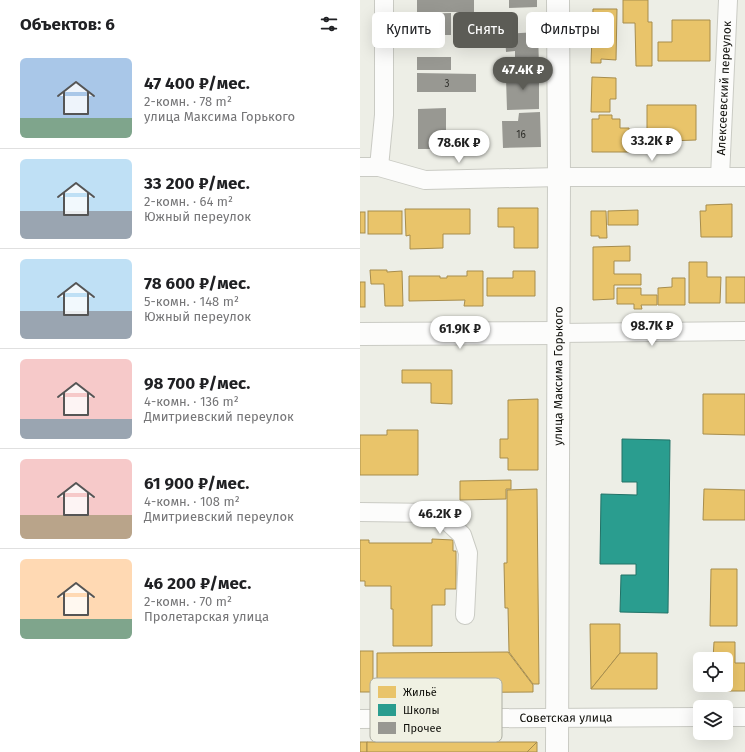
<!DOCTYPE html>
<html lang="ru">
<head>
<meta charset="utf-8">
<style>
  body { margin:0; font-family:"Fira Sans",sans-serif; background:#f6f6f6; color:#202124; height:100vh; display:flex; flex-direction:column; font-size:15px; white-space:nowrap }
  * { box-sizing:border-box; margin:0 }
  p { font-size:13px; color:#757577 }
  .icon { flex:none; width:22px; height:22px; fill:none; stroke:currentColor; stroke-width:2; stroke-linecap:round; stroke-linejoin:round }
  .map { position:relative; flex:1; overflow:hidden }
  .drawer { display:flex; flex-direction:column; background:#fff; width:360px }
  .drawer>* { flex:none }
  .guide { position:absolute; left:12px; top:12px; width:313px; height:36px; display:flex; gap:8px }
  .fabs { position:absolute; left:333px; top:652px; display:grid; gap:8px }
  .fabs a { display:grid; place-items:center; width:40px; height:40px; border-radius:6px; background:#fff; box-shadow:0 4px 16px #0002; font-size:20px }
  .price { position:absolute; translate:-50% -34px; padding:0 9px; border-radius:14px; background:#fff; color:#222; font-size:13px; line-height:26px; filter:drop-shadow(0 1px 2px #0008) }
  .price::after { content:''; position:absolute; left:50%; top:24px; width:12px; height:9px; margin-left:-6px; background:inherit; clip-path:polygon(0 0,100% 0,50% 100%) }
  .price.selected { background:#5c5c56; color:#fff }
  ul { padding:0; list-style:none }
  li { display:flex; align-items:center; gap:12px; height:100px; padding:0 20px }
  li+li { border-top:1px solid #e0e0e0 }
  li span { display:grid; place-items:center; flex:none; width:112px; height:80px; border-radius:6px; color:#555 }
  li>.icon { margin-inline-start:auto }
  span .icon { width:48px; height:48px; fill:#fffc; stroke-width:1 }
  li b { font-size:17px }
  h2 { display:flex; justify-content:space-between; align-items:center; height:48px; padding:0 20px; font-size:17px }
  .tag { padding:0 14px; border-radius:6px; background:#fff; box-shadow:0 4px 16px #0002; font-size:14px; line-height:36px }
  .tag.selected { background:#5c5c56; color:#fff }
  main { display:flex; flex:1; min-height:0 }
  .map>svg:first-child { display:block }
  .homes { fill:#e9c46a; stroke:#a78d4d }
  .schools { fill:#2a9d8f; stroke:#227267 }
  .building { fill:#989892 }
  .lines { fill:none; stroke-linecap:round; stroke-linejoin:round }
  .street-casing { stroke:#cacbc4; stroke-width:20 }
  .secondary-casing { stroke:#cacbc4; stroke-width:24 }
  .primary-casing { stroke:#cacbc4; stroke-width:24 }
  .street { stroke:#fcfcfb; stroke-width:18 }
  .secondary { stroke:#fcfcfb; stroke-width:22 }
  .primary { stroke:#fcfcfb; stroke-width:22 }
  .labels { text-anchor:middle; stroke-width:4; stroke-linejoin:round; paint-order:stroke }
  .number-label { font-size:10px; fill:#30302b }
  .street-label { font-size:12px; fill:#0e0e09; stroke:#f0f1e3 }
  .key { fill:#f0f1e3; stroke:#acada2; stroke-width:1 }
  .key-label { font-size:11px; fill:#0e0e09 }
</style>
</head>
<body>
<main>
<section class="drawer">
<h2>Объектов: 6<svg class="icon" aria-label="filters" viewBox="0 0 24 24"><path d="M4 7h16M4 17h16"/><circle cx="9" cy="7" r="2"/><circle cx="15" cy="17" r="2"/></svg></h2>
<ul>
<li><span style="background:linear-gradient(#a9c7e8 75%,#7fa58c 0)"><svg class="icon" aria-label="home" viewBox="0 0 24 24"><path d="M3 11l9-7 9 7M6 9v11h12V9"/></svg></span><div><b>47 400 ₽/мес.</b><p>2-комн. · 78 m²</p><p>улица Максима Горького</p></div></li>
<li><span style="background:linear-gradient(#bfe0f5 65%,#9aa5b1 0)"><svg class="icon" aria-label="home" viewBox="0 0 24 24"><path d="M3 11l9-7 9 7M6 9v11h12V9"/></svg></span><div><b>33 200 ₽/мес.</b><p>2-комн. · 64 m²</p><p>Южный переулок</p></div></li>
<li><span style="background:linear-gradient(#bfe0f5 65%,#9aa5b1 0)"><svg class="icon" aria-label="home" viewBox="0 0 24 24"><path d="M3 11l9-7 9 7M6 9v11h12V9"/></svg></span><div><b>78 600 ₽/мес.</b><p>5-комн. · 148 m²</p><p>Южный переулок</p></div></li>
<li><span style="background:linear-gradient(#f6c9c9 75%,#9aa5b1 0)"><svg class="icon" aria-label="home" viewBox="0 0 24 24"><path d="M3 11l9-7 9 7M6 9v11h12V9"/></svg></span><div><b>98 700 ₽/мес.</b><p>4-комн. · 136 m²</p><p>Дмитриевский переулок</p></div></li>
<li><span style="background:linear-gradient(#f6c9c9 70%,#b9a48a 0)"><svg class="icon" aria-label="home" viewBox="0 0 24 24"><path d="M3 11l9-7 9 7M6 9v11h12V9"/></svg></span><div><b>61 900 ₽/мес.</b><p>4-комн. · 108 m²</p><p>Дмитриевский переулок</p></div></li>
<li><span style="background:linear-gradient(#ffd9b3 75%,#7fa58c 0)"><svg class="icon" aria-label="home" viewBox="0 0 24 24"><path d="M3 11l9-7 9 7M6 9v11h12V9"/></svg></span><div><b>46 200 ₽/мес.</b><p>2-комн. · 70 m²</p><p>Пролетарская улица</p></div></li>
</ul>
</section>
<div class="map">
<svg width="385" height="752" viewBox="0 0 385 752">
  <rect width="100%" height="100%" fill="#edeee6"/>
  <g class="homes">
    <polygon points="263,0 288,0 288,22 292,22 292,66 276,66 275,23 263,23"/>
    <polygon points="233,9 257,9 256,60 241,59 241,63 231,63"/>
    <polygon points="312,20 350,20 350,61 298,61 298,42 312,42"/>
    <polygon points="232,77 256,78 256,99 250,99 250,112 231,112"/>
    <polygon points="287,105 336,105 336,140 307,141 307,148 287,148"/>
    <polygon points="239,115 252,115 252,119 260,119 260,128 269,128 270,152 232,152 232,119 239,119"/>
    <polygon points="372,204 372,237 341,237 340,211 346,211 346,205"/>
    <polygon points="138,208 178,208 178,248 154,248 154,227 138,227"/>
    <polygon points="45,209 110,209 110,234 83,234 83,248 50,249 50,235 46,236"/>
    <polygon points="278,210 278,225 248,225 248,211"/>
    <rect x="8" y="211" width="34" height="23"/>
    <polygon points="231,211 246,211 247,238 239,238 239,236 231,236"/>
    <rect x="0" y="212" width="5" height="21"/>
    <polygon points="270,246 270,261 254,261 254,274 281,274 281,285 254,285 254,299 233,300 233,247"/>
    <polygon points="329,262 347,262 347,277 361,277 360,303 329,303"/>
    <polygon points="10,270 27,270 27,272 42,271 43,306 25,306 24,284 11,284"/>
    <polygon points="107,271 123,271 123,306 104,306 105,300 49,301 49,276 80,276 80,278 87,278 87,276 107,276"/>
    <polygon points="153,271 175,271 175,296 127,296 127,278 153,278"/>
    <rect x="366" y="277" width="19" height="26"/>
    <polygon points="312,278 325,278 325,305 298,305 298,288 312,287"/>
    <rect x="0" y="282" width="5" height="25"/>
    <polygon points="257,288 281,288 281,295 297,295 297,305 281,305 282,309 274,309 274,304 257,304"/>
    <polygon points="42,370 92,370 92,404 71,403 71,383 42,383"/>
    <polygon points="343,394 385,394 385,435 343,434"/>
    <polygon points="178,399 178,470 148,470 148,458 140,458 140,439 148,439 148,400"/>
    <polygon points="27,430 58,430 58,475 0,475 0,435 27,435"/>
    <polygon points="151,480 151,489 146,489 146,499 100,500 100,481"/>
    <polygon points="177,489 179,684 173,684 149,652 148,608 145,608 144,563 147,563 147,490"/>
    <polygon points="344,489 385,490 385,520 343,520"/>
    <polygon points="72,539 93,540 93,551 96,551 96,589 85,589 85,605 72,605 72,646 33,646 33,609 31,609 31,586 5,586 5,581 0,581 0,540 9,540 9,543 72,543"/>
    <polygon points="351,569 377,569 377,626 350,626"/>
    <polygon points="230,624 260,624 260,653 231,689"/>
    <polygon points="354,642 375,642 375,663 385,663 385,691 353,691 353,685 366,685 366,659 353,659"/>
    <rect x="0" y="651" width="13" height="41"/>
    <polygon points="148,652 173,685 173,692 17,693 17,653"/>
    <polygon points="260,653 297,653 297,689 231,689"/>
    <rect x="0" y="742" width="7" height="10"/>
    <polygon points="7,742 177,742 167,752 7,752"/>
    <polygon points="177,742 177,752 167,752"/>
  </g>
  <polygon class="schools" points="262,439 310,440 308,613 260,612 261,575 276,575 276,564 240,564 241,494 277,495 277,482 262,482"/>
  <g class="building">
    <rect x="57" y="0" width="57" height="12"/>
    <polygon points="149,0 177,0 177,7 149,8"/>
    <polygon points="91,13 91,35 57,35 57,14"/>
    <polygon points="178,32 179,66 155,67 155,51 146,52 145,34"/>
    <rect x="57" y="57" width="34" height="13"/>
    <polygon points="159,71 179,71 179,109 147,110 146,78 159,78"/>
    <polygon points="57,73 116,74 116,92 57,92"/>
    <polygon points="86,108 86,133 90,132 90,149 58,149 58,109"/>
    <polygon points="180,112 181,147 143,148 142,121 158,121 159,113"/>
  </g>
  <g class="lines">
    <g class="street-casing">
      <g id="street">
        <polyline points="0,167 19,167 65,180 199,177 385,177"/>
        <polyline points="19,167 24,115 24,0"/>
        <path id="s1" d="M360 177 368 0"/>
        <polyline points="199,333 385,331"/>
        <polyline points="0,512 76,513 87,521 102,535 108,553 105,615"/>
        <polyline points="366,717 385,717"/>
        <path id="s2" d="M0 719 340 717"/>
      </g>
    </g>
    <g class="secondary-casing">
      <polyline id="secondary" points="0,334 199,333"/>
    </g>
    <g class="primary-casing">
      <g id="primary">
        <path id="s3" d="M197 752 199 177 198 0"/>
      </g>
    </g>
    <use href="#street" class="street"/>
    <use href="#secondary" class="secondary"/>
    <use href="#primary" class="primary"/>
  </g>
  <g class="labels">
    <g class="number-label">
      <text x="87" y="87">3</text>
      <text x="161" y="138">16</text>
    </g>
    <g class="street-label">
      <text dy="4" stroke="none"><textPath href="#s1" startOffset="89">Алексеевский переулок</textPath></text>
      <text dy="4" stroke="none"><textPath href="#s3" startOffset="376">улица Максима Горького</textPath></text>
      <text dy="4" stroke="none"><textPath href="#s2" startOffset="206">Советская улица</textPath></text>
    </g>
  </g>
  <rect x="10" y="678" width="132" height="64" rx="6" class="key"/>
  <rect x="18" y="686" width="18" height="12" fill="#e9c46a"/>
  <rect x="18" y="704" width="18" height="12" fill="#2a9d8f"/>
  <rect x="18" y="722" width="18" height="12" fill="#989892"/>
  <g class="key-label">
    <text x="43" y="696">Жильё</text>
    <text x="43" y="714">Школы</text>
    <text x="43" y="732">Прочее</text>
  </g>
</svg>
<div class="fabs">
<a><svg class="icon" aria-label="locate" viewBox="0 0 24 24"><circle cx="12" cy="12" r="6"/><path d="M12 2v4M12 18v4M2 12h4M18 12h4"/></svg></a>
<a><svg class="icon" aria-label="layers" viewBox="0 0 24 24"><path d="M12 4l9 5-9 5-9-5zM3 14l9 5 9-5"/></svg></a>
</div>
<b class="price selected" style="left:163px;top:91px">47.4K ₽</b>
<b class="price" style="left:292px;top:162px">33.2K ₽</b>
<b class="price" style="left:99px;top:164px">78.6K ₽</b>
<b class="price" style="left:292px;top:347px">98.7K ₽</b>
<b class="price" style="left:100px;top:350px">61.9K ₽</b>
<b class="price" style="left:80px;top:535px">46.2K ₽</b>
<div class="guide">
<a class="tag">Купить</a>
<a class="tag selected">Снять</a>
<a class="tag">Фильтры</a>
</div>
</div>
</main>
</body>
</html>
